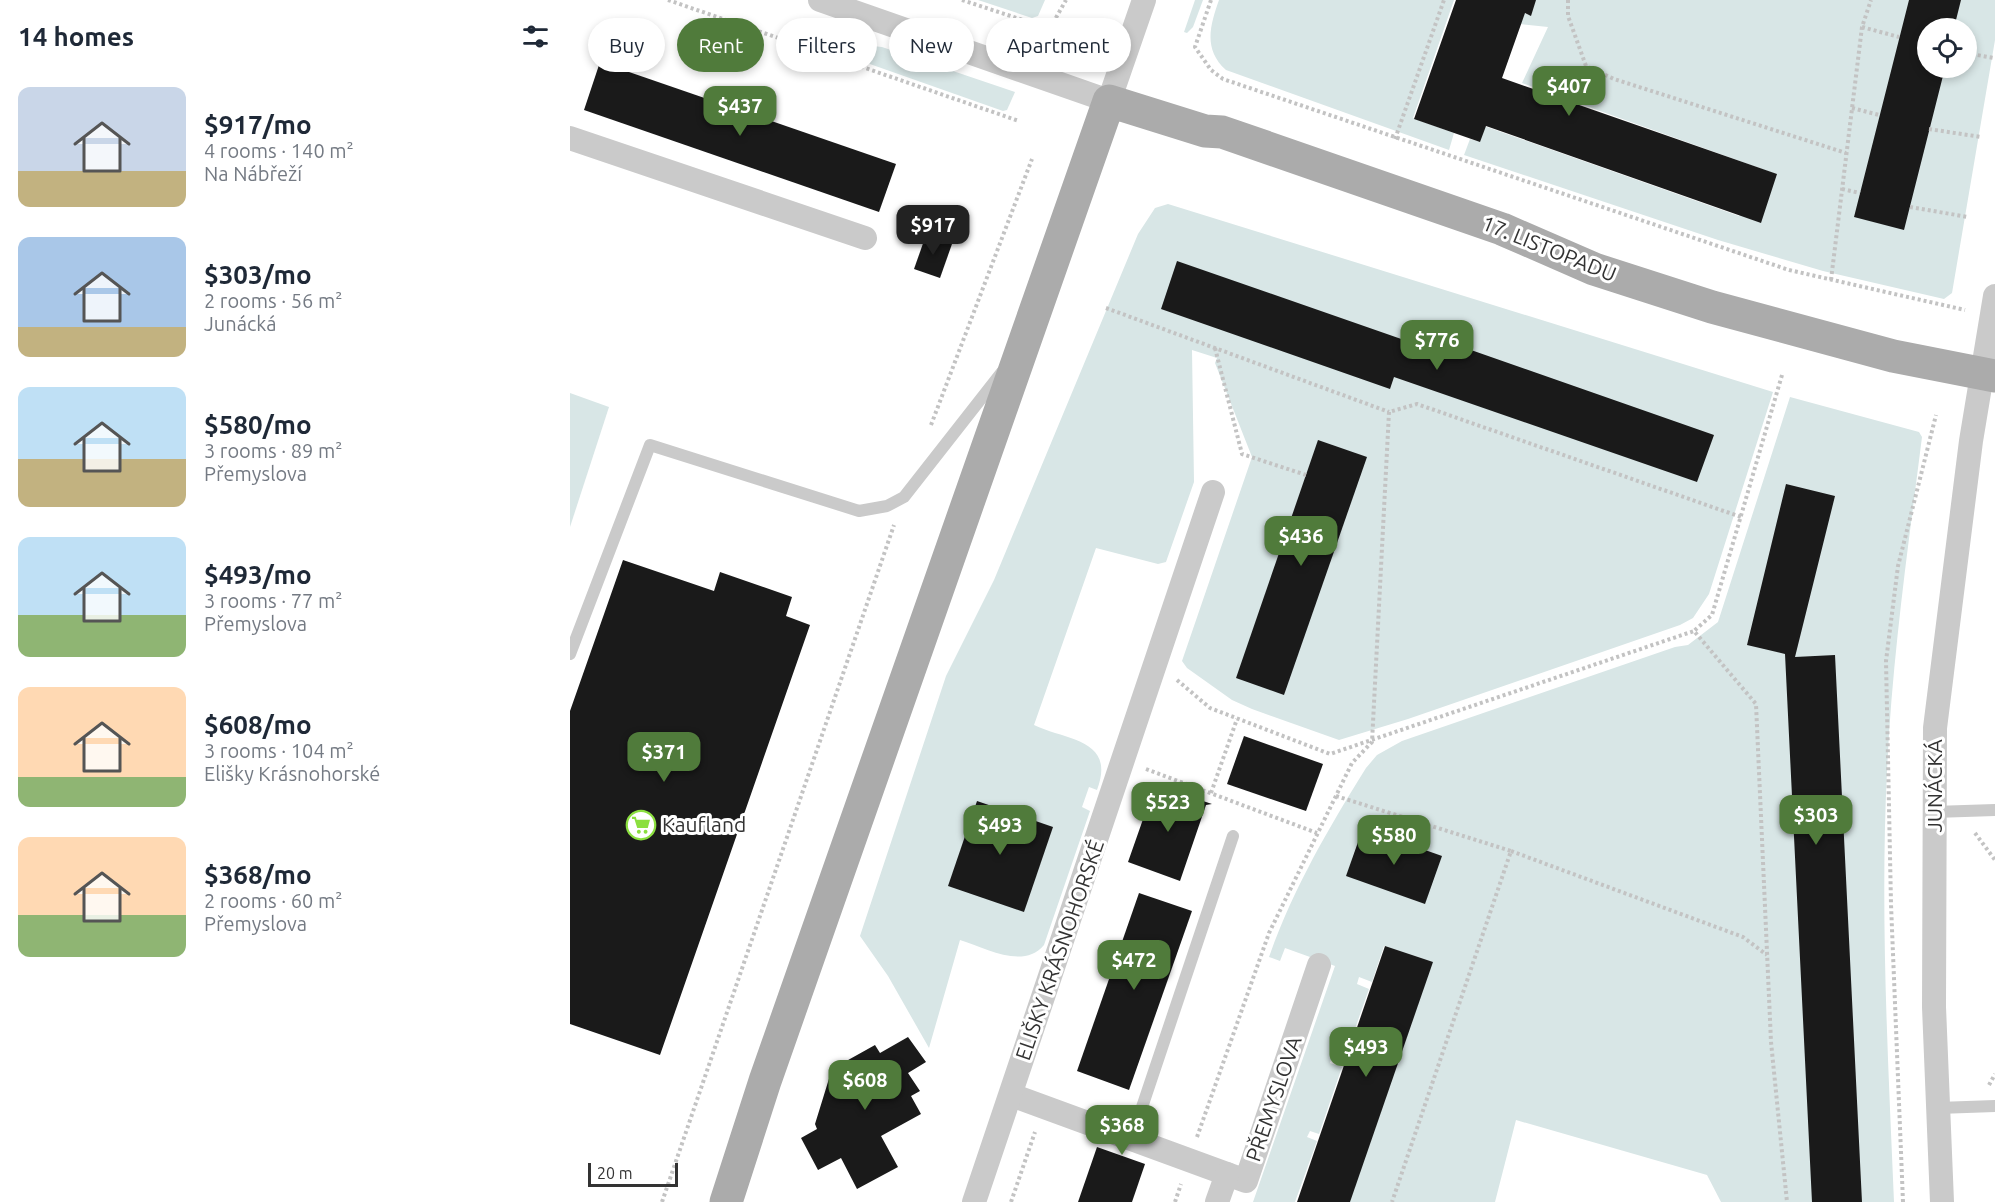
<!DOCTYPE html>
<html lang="en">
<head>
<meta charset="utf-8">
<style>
  body { margin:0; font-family:Ubuntu,sans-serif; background:#f6f6f7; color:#1f2937; height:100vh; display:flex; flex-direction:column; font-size:22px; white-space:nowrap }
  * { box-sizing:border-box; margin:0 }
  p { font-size:20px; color:#747a83 }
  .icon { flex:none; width:33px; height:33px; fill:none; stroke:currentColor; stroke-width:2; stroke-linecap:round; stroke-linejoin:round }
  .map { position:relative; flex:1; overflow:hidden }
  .details { display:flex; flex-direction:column; background:#fff; width:570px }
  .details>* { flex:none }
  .top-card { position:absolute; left:18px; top:18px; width:570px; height:54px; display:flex; gap:12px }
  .tools { position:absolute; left:1347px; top:18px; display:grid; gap:12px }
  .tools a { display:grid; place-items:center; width:60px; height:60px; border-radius:50%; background:#fff; box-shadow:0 3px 9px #0003; font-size:30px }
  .scale { position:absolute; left:18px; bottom:15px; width:90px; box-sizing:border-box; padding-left:6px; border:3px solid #333; border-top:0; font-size:16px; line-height:21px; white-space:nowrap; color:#333; -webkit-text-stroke:4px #fff; paint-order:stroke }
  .price { position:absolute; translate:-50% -51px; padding:0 14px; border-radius:12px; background:#507b3b; color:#fff; font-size:20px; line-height:39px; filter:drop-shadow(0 2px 3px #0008) }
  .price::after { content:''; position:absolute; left:50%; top:36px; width:18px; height:14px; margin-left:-9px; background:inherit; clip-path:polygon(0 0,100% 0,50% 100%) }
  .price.on { background:#222; color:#fff }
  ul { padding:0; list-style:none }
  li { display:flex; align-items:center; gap:18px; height:150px; padding:0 18px }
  li span { display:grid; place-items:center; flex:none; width:168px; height:120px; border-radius:12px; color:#555 }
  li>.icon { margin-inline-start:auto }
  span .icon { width:72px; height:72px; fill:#fffc; stroke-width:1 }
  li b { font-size:26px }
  h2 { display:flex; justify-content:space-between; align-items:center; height:72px; padding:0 18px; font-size:26px }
  .tag { padding:0 21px; border-radius:27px; background:#fff; box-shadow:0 3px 9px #0003; font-size:21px; line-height:54px }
  .tag.on { background:#507b3b; color:#fff }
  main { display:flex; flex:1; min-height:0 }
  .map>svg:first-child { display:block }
  .green { fill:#d8e6e6; fill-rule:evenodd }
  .building { fill:#1a1a1a }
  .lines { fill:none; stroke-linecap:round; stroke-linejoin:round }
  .path { stroke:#c3c3c3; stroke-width:4; stroke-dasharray:3 3; stroke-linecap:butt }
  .service { stroke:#cacaca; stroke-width:12 }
  .minor { stroke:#cacaca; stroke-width:24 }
  .primary { stroke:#ababab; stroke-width:33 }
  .labels { text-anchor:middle; stroke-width:6; stroke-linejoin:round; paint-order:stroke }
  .street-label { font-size:21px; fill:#333; stroke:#fff }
  .poi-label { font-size:21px; fill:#333; stroke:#fff; text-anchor:start }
</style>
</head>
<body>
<main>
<section class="details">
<h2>14 homes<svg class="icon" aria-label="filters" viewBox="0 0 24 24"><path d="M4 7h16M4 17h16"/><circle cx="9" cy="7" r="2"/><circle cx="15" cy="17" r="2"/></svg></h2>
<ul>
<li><span style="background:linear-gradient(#c9d6e8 70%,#c2b280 0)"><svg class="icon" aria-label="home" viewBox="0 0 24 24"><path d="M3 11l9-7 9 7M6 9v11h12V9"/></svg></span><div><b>$917/mo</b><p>4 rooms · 140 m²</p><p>Na Nábřeží</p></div></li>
<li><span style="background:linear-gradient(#a9c7e8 75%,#c2b280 0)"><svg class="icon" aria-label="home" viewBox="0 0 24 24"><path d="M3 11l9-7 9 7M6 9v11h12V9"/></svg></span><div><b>$303/mo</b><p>2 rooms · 56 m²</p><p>Junácká</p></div></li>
<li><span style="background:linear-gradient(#bfe0f5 60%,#c2b280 0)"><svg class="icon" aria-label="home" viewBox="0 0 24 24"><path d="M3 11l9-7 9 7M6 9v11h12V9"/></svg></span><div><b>$580/mo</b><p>3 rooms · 89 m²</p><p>Přemyslova</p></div></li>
<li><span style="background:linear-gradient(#bfe0f5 65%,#8fb573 0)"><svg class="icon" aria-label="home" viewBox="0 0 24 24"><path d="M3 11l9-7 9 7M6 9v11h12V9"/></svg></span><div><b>$493/mo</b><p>3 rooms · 77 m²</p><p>Přemyslova</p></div></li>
<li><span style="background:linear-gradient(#ffd9b3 75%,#8fb573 0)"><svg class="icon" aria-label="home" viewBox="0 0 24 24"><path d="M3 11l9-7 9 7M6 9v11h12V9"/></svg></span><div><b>$608/mo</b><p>3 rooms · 104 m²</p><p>Elišky Krásnohorské</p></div></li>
<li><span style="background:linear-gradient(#ffd9b3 65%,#8fb573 0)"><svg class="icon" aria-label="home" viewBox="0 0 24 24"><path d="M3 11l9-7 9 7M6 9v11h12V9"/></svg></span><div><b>$368/mo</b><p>2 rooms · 60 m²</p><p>Přemyslova</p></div></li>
</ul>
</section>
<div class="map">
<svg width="1425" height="1202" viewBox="0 0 1425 1202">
  <rect width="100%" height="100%" fill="#fff"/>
  <g class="green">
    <polygon points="408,0 475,0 468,16 462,18"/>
    <polygon points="625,0 633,0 623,27 617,33 614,32"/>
    <path d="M649 0H884L843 118 884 133 879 150 656 70C633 49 640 26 649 0Z"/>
    <path d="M965 0H1425V40L1382 293 1374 299 1253 271 1148 240 894 155 900 139 908 141 914 126 1169 216 1206 174 952 83 978 27 950 24 954 13 960 15ZM1358 28H1396V68H1358Z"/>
    <path d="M513 21 532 23C520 41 502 52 480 51L492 29Z"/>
    <polygon points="248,40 312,47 445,92 437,110 433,111 246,45"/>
    <path d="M598 204 1203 392 1139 594 1123 618 1110 625 838 719 769 740 682 709 662 700 617 668 612 661 682 457 645 363 647 358 622 350 624 482 596 562 588 564 526 548 464 725C498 741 546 739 527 790L519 787 512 807 520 811 474 945C453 970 416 948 390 940L359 1048 318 976 290 936 376 676 424 580 568 234 585 208Z"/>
    <polygon points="0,393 39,407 0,527"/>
    <path d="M1220 397 1349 432 1352 437C1338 548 1322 659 1317 771 1310 915 1318 1058 1324 1202H1151L1137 1175 946 1120 925 1202H778L862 962 814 946 802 982 789 977 787 984 799 989 774 1060 762 1056 760 1063 772 1067 749 1134 740 1131 737 1137 747 1141 725 1202H683L765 966 715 948 710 961 699 957C723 889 758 829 796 768L807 755 832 741 1105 647 1118 645 1148 622Z"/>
  </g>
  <g class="building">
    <polygon points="886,0 966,0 961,16 955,13 932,78 1207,174 1191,223 916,126 910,142 844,119"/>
    <polygon points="1339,0 1391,0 1384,28 1358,28 1358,68 1375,68 1334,230 1284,217"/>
    <polygon points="30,62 326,164 309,212 14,110"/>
    <polygon points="356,235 382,244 370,278 344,269"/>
    <polygon points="607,261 837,341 841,329 1144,435 1127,482 824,377 820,389 591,309"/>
    <polygon points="748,440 797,457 714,695 666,678"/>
    <polygon points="1216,484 1265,496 1225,657 1265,655 1292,1202 1242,1202 1215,654 1177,645"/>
    <polygon points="53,560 144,591 150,572 222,597 216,616 240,625 90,1055 0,1024 0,711"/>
    <polygon points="674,736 753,764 736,811 657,784"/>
    <polygon points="585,785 642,804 636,805 610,881 558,862"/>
    <polygon points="407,801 483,827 454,912 378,886"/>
    <polygon points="793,828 872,856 855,904 776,876"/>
    <polygon points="569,893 622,911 559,1090 507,1071"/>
    <polygon points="815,946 863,962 780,1202 727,1202"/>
    <polygon points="338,1037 356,1062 338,1073 350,1091 341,1096 351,1114 311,1136 328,1167 287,1189 271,1158 248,1170 231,1138 247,1129 245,1124 262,1069 305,1045 310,1053"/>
    <polygon points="527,1147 575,1164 562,1202 508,1202"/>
  </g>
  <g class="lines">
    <g class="path">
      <polyline points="98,0 449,121"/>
      <polyline points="392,0 474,27 483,23 496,0"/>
      <polyline points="641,0 625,47 641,70 653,79 1219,270 1395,310"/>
      <polyline points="998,0 998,16 1016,66 1044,79 1276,153"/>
      <polyline points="1292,27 1329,37"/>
      <polyline points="1396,53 1424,58"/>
      <polyline points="1282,108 1309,115"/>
      <polyline points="1359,129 1411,137"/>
      <polyline points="825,139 874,0"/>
      <polyline points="1272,189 1290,193"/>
      <polyline points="1340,207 1398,217"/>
      <polyline points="1261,280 1292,27 1301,0"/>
      <polyline points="536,308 819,412"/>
      <polyline points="645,348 672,454 736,475"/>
      <polyline points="1212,375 1142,615 1124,631 1186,704 1201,1042 1217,1202"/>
      <polyline points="361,425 462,159"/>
      <polyline points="607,680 640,708 760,754 1124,631"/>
      <polyline points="576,769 747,833"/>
      <polyline points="641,793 667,719"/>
      <polyline points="766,796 941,851 822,1202"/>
      <polyline points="1405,833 1425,860"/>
      <polyline points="941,851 1173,937 1197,955"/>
      <polyline points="1419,1085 1425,1074"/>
      <polyline points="627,1137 699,933 782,763 802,742 819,412 847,404 1171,517"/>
      <polyline points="92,1202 324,525"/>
      <polyline points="441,1202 465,1132"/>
      <polyline points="605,1202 611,1184"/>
      <polyline points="1333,1202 1321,904 1316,661 1328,566 1366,415"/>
    </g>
    <g class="service">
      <polyline points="0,654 80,445 289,511 317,506 334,497 432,372"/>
      <polyline points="1364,812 1425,810"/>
      <polyline points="1368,1108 1425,1106"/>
      <polyline points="562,1137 663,836"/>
    </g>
    <g class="minor">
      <polyline points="250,0 539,101 574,0"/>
      <polyline points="0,138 295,238"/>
      <polyline points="441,1095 676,1181 749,965"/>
      <polyline points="404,1202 643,492"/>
      <polyline points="647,1202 657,1174"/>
      <polyline points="1372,1202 1364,1007 1365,728 1401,441 1425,296"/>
    </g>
    <polyline class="primary" points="156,1202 195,1081 539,101 635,131 652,132 932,229 1024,269 1142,307 1323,356 1425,376"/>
  </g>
  <defs>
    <g id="supermarket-ring" transform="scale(1.5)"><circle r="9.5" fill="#fff" stroke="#8bdf3f" stroke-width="1.5"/><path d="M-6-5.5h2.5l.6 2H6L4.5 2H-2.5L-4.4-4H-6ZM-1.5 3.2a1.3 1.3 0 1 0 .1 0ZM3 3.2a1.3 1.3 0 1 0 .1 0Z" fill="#8bdf3f"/></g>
  </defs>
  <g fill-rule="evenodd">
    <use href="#supermarket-ring" x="71" y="825"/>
  </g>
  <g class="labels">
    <g class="street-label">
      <text transform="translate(979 249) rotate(22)" y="7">17. LISTOPADU</text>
      <text transform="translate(1365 786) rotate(-90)" y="7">JUNÁCKÁ</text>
      <text transform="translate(490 950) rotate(-71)" y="7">ELIŠKY KRÁSNOHORSKÉ</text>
      <text transform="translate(704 1099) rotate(-71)" y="7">PŘEMYSLOVA</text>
    </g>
    <g class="poi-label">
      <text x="92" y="832">Kaufland</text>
    </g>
  </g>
</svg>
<div class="tools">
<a><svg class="icon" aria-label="locate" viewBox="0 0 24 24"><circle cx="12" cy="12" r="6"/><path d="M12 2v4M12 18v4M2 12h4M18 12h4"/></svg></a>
</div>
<div class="scale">20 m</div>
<b class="price" style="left:999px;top:117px">$407</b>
<b class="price" style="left:170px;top:137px">$437</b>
<b class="price on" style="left:363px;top:256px">$917</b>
<b class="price" style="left:867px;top:371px">$776</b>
<b class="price" style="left:731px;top:567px">$436</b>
<b class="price" style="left:94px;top:783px">$371</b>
<b class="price" style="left:598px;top:833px">$523</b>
<b class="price" style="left:1246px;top:846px">$303</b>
<b class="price" style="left:430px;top:856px">$493</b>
<b class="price" style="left:824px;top:866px">$580</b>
<b class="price" style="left:564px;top:991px">$472</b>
<b class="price" style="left:796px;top:1078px">$493</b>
<b class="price" style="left:295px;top:1111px">$608</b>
<b class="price" style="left:552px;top:1156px">$368</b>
<div class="top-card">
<a class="tag">Buy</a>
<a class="tag on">Rent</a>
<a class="tag">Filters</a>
<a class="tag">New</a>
<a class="tag">Apartment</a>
</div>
</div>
</main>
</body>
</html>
